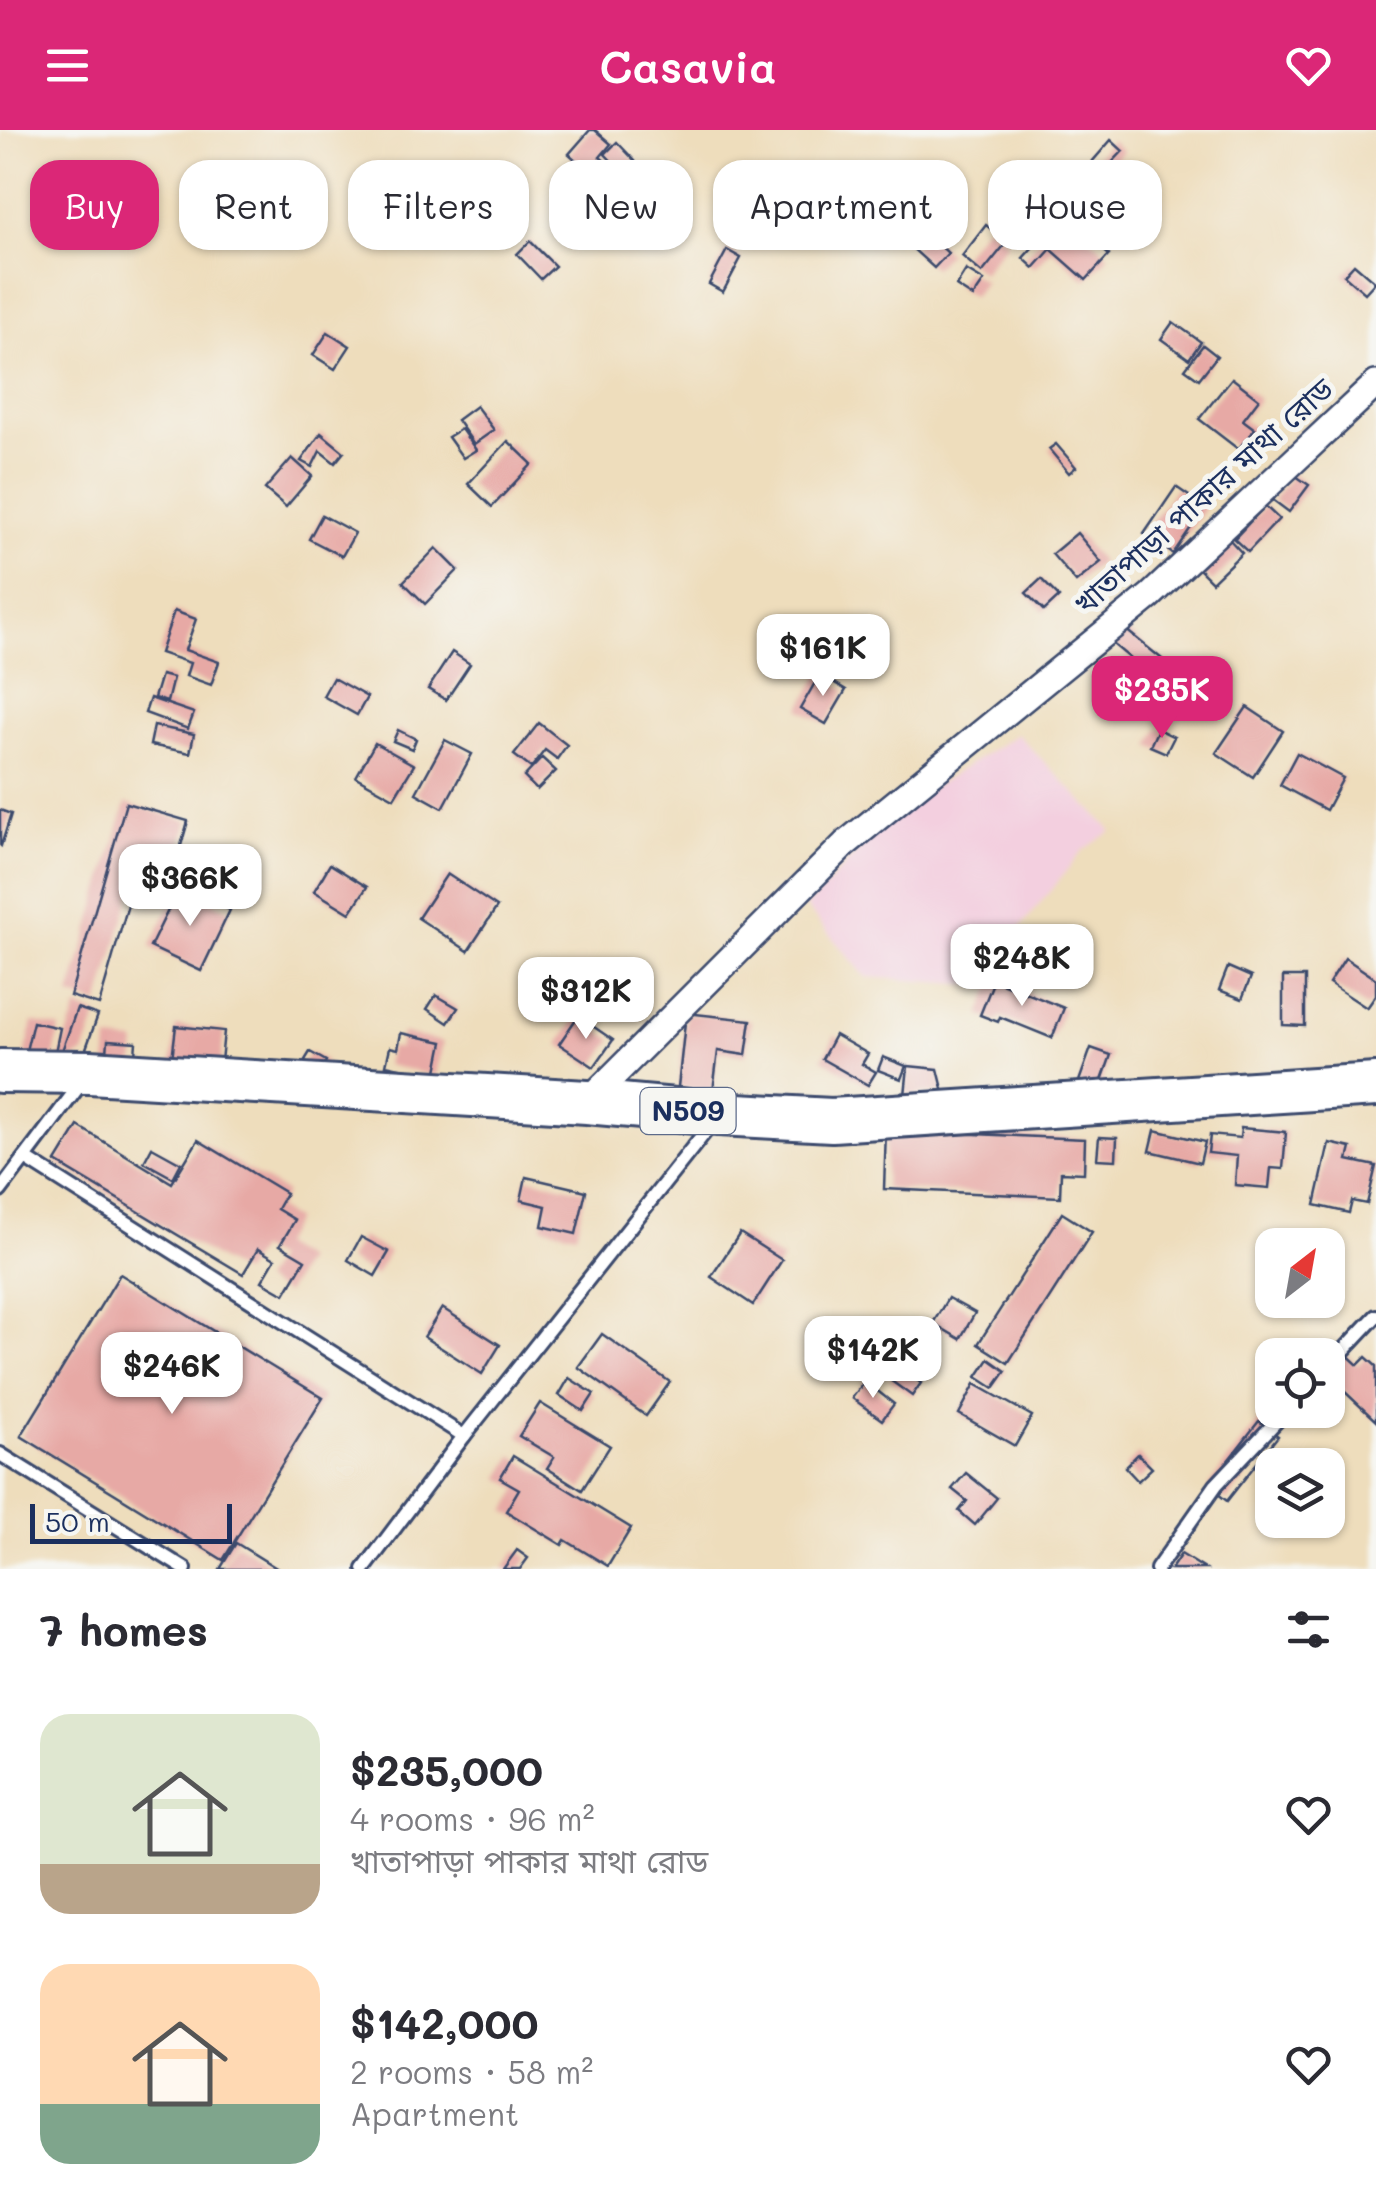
<!DOCTYPE html>
<html lang="en">
<head>
<meta charset="utf-8">
<style>
  body { margin:0; font-family:Mali,"Noto Sans Bengali",sans-serif; background:#f7f7f7; color:#2b2b33; height:100vh; display:flex; flex-direction:column; font-size:38px; white-space:nowrap }
  * { box-sizing:border-box; margin:0 }
  p { font-size:32px; color:#7c7c81 }
  .icon { flex:none; width:55px; height:55px; fill:none; stroke:currentColor; stroke-width:2; stroke-linecap:round; stroke-linejoin:round }
  .map { position:relative; height:1439px; overflow:hidden }
  .drawer { display:flex; flex-direction:column; background:#fff; flex:1 }
  .drawer>* { flex:none }
  .guide { position:absolute; left:30px; top:30px; width:1318px; height:90px; display:flex; gap:20px }
  .needle { width:65px; rotate:31deg }
  .fabs { position:absolute; left:1255px; top:1098px; display:grid; gap:20px }
  .fabs a { display:grid; place-items:center; width:90px; height:90px; border-radius:20px; background:#fff; box-shadow:0 2px 8px #0004; font-size:50px }
  .scale { position:absolute; left:30px; bottom:25px; width:202px; box-sizing:border-box; padding-left:10px; border:5px solid #1b2f5e; border-top:0; font-size:28px; line-height:35px; white-space:nowrap; color:#1b2f5e; -webkit-text-stroke:8px #f6f6f2; paint-order:stroke }
  .price { position:absolute; translate:-50% -85px; padding:0 22px; border-radius:20px; background:#fff; color:#222; font-size:32px; line-height:65px; filter:drop-shadow(0 2px 5px #0008) }
  .price::after { content:''; position:absolute; left:50%; top:60px; width:30px; height:22px; margin-left:-15px; background:inherit; clip-path:polygon(0 0,100% 0,50% 100%) }
  .price.selected { background:#db2777; color:#fff }
  ul { padding:0; list-style:none }
  li { display:flex; align-items:center; gap:30px; height:250px; padding:0 40px }
  li span { display:grid; place-items:center; flex:none; width:280px; height:200px; border-radius:30px; color:#555 }
  li>.icon { margin-inline-start:auto }
  span .icon { width:120px; height:120px; fill:#fffc; stroke-width:1 }
  li b { font-size:42px }
  h2 { display:flex; justify-content:space-between; align-items:center; height:120px; padding:0 40px; font-size:42px }
  .tag { padding:0 35px; border-radius:30px; background:#fff; box-shadow:0 2px 8px #0004; font-size:35px; line-height:90px }
  .tag.selected { background:#db2777; color:#fff }
  header { display:flex; justify-content:space-between; align-items:center; height:130px; padding:0 40px; background:#db2777; color:#fff; font-size:45px; font-weight:600 }
  .map>svg:first-child { display:block }
  .built { fill:#f3cfdf }
  .building { fill:#e7a9a5 }
  .lines { fill:none; stroke-linecap:round; stroke-linejoin:round }
  .service-casing { stroke:#3b496c; stroke-width:18 }
  .minor-casing { stroke:#3b496c; stroke-width:30 }
  .trunk-casing { stroke:#3b496c; stroke-width:48 }
  .service { stroke:#fff; stroke-width:12 }
  .minor { stroke:#fff; stroke-width:25 }
  .trunk { stroke:#fff; stroke-width:42 }
  .labels { text-anchor:middle; stroke-width:10; stroke-linejoin:round; paint-order:stroke }
  .shield { fill:#f6f6f2; stroke:#5d6b8a; stroke-width:2.5 }
  .shield-label { font-size:28px; font-weight:bold; fill:#1b2f5e }
  .street-label { font-size:30px; fill:#1b2f5e; stroke:#f6f6f2 }
</style>
</head>
<body>
<header><svg class="icon" aria-label="menu" viewBox="0 0 24 24"><path d="M4 6h16M4 12h16M4 18h16"/></svg>Casavia<svg class="icon" aria-label="heart" viewBox="0 0 24 24"><path d="M12 20l-8-8c-3-5 5-10 8-4 3-6 11-1 8 4z"/></svg></header>
<div class="map">
<svg width="1376" height="1439" viewBox="0 0 1376 1439">
  <rect width="100%" height="100%" fill="#f6f6f2"/>
  <filter id="ink" filterUnits="userSpaceOnUse"><feTurbulence type="fractalNoise" baseFrequency=".01" numOctaves="2"/><feDisplacementMap in="SourceGraphic" scale="20" xChannelSelector="R" yChannelSelector="G"/><feConvolveMatrix kernelMatrix="1 2 1 2 8 2 1 2 1" color-interpolation-filters="sRGB"/></filter>
  <filter id="wash" filterUnits="userSpaceOnUse"><feTurbulence type="fractalNoise" baseFrequency=".0048" numOctaves="4" result="noise"/><feDisplacementMap in="SourceGraphic" scale="40" xChannelSelector="R" yChannelSelector="G"/><feGaussianBlur stdDeviation="2.25" result="paint"/><feColorMatrix in="noise" values="0 0 0 0 0 0 0 0 0 0 0 0 0 0 0 0 0 1.4 0 .05"/><feComposite in="paint" operator="in"/></filter>
  <g filter="url(#wash)">
    <rect width="100%" height="100%" fill="#eeddbc"/>
    <polygon class="built" points="1017,604 1112,701 1083,720 974,855 866,847 806,777 897,680"/>
    <g id="blocks">
      <g class="building">
        <polygon points="590,0 595,0 611,14 600,27 620,44 608,58 569,24"/>
        <polygon points="1111,10 1123,21 1103,42 1092,32"/>
        <polygon points="617,12 635,31 623,43 605,24"/>
        <polygon points="115,42 135,50 130,63 110,55"/>
        <polygon points="79,50 98,59 92,73 72,64"/>
        <polygon points="1063,84 1109,125 1086,150 1051,119 1034,138 1023,128"/>
        <polygon points="986,95 1007,112 982,143 962,126"/>
        <polygon points="926,102 948,123 934,138 912,118"/>
        <polygon points="530,111 555,136 541,149 517,124"/>
        <polygon points="727,120 741,128 723,162 709,154"/>
        <polygon points="1354,134 1375,152 1365,163 1344,145"/>
        <polygon points="966,140 984,151 973,167 956,156"/>
        <polygon points="1173,192 1201,212 1189,229 1161,209"/>
        <polygon points="328,202 350,216 335,239 313,225"/>
        <polygon points="1203,215 1217,226 1199,249 1185,239"/>
        <polygon points="1232,248 1259,269 1243,290 1255,299 1238,319 1199,289"/>
        <polygon points="476,276 494,300 474,314 457,290"/>
        <polygon points="461,299 476,320 463,328 448,307"/>
        <polygon points="321,303 344,322 335,333 320,321 312,337 301,331"/>
        <polygon points="508,311 532,334 492,377 468,354"/>
        <polygon points="1056,314 1076,337 1069,343 1049,319"/>
        <polygon points="292,328 312,346 286,377 265,359"/>
        <polygon points="1293,344 1309,355 1289,382 1273,370"/>
        <polygon points="1176,357 1205,377 1173,424 1144,404"/>
        <polygon points="1265,376 1279,389 1248,422 1234,409"/>
        <polygon points="322,385 355,403 342,426 309,409"/>
        <polygon points="1077,403 1101,432 1076,452 1052,424"/>
        <polygon points="1229,409 1242,423 1212,452 1199,439"/>
        <polygon points="436,418 458,440 425,474 403,452"/>
        <polygon points="1041,449 1059,467 1044,481 1026,463"/>
        <polygon points="174,481 196,489 185,520 219,532 211,555 186,546 190,533 160,523"/>
        <polygon points="1120,495 1162,529 1149,544 1108,510"/>
        <polygon points="452,522 470,534 446,570 428,559"/>
        <polygon points="820,544 846,560 826,594 800,579"/>
        <polygon points="161,545 173,548 167,572 154,568"/>
        <polygon points="333,548 367,567 357,585 323,566"/>
        <polygon points="150,568 194,583 188,599 145,583"/>
        <polygon points="1247,577 1283,601 1253,647 1216,623"/>
        <polygon points="539,593 567,615 557,629 545,620 531,638 514,625"/>
        <polygon points="154,596 194,604 190,623 150,615"/>
        <polygon points="1158,599 1174,607 1166,623 1150,616"/>
        <polygon points="398,600 416,609 412,619 393,611"/>
        <polygon points="445,610 472,624 443,678 416,663"/>
        <polygon points="375,613 414,635 394,668 356,647"/>
        <polygon points="1297,623 1343,648 1326,680 1280,655"/>
        <polygon points="542,628 556,641 537,660 524,647"/>
        <polygon points="126,673 188,691 176,733 143,723 99,875 70,866"/>
        <polygon points="0,680 11,684 1,716 0,715"/>
        <polygon points="330,734 367,757 350,783 314,761"/>
        <polygon points="447,744 497,777 468,821 418,788"/>
        <polygon points="180,756 230,780 201,841 150,817"/>
        <polygon points="1345,828 1376,849 1376,865 1367,878 1329,853"/>
        <polygon points="1228,837 1251,847 1242,869 1219,860"/>
        <polygon points="1283,847 1305,847 1305,896 1283,895"/>
        <polygon points="994,850 1064,878 1052,908 1000,887 998,892 980,885"/>
        <polygon points="436,865 458,878 448,893 427,879"/>
        <polygon points="77,878 98,885 84,924 56,938"/>
        <polygon points="686,883 751,890 746,925 718,921 713,961 678,957"/>
        <polygon points="578,886 613,910 594,937 559,914"/>
        <polygon points="33,892 60,898 53,932 25,925"/>
        <polygon points="176,896 224,901 220,942 171,937"/>
        <polygon points="401,903 443,912 436,946 386,935 390,917 398,919"/>
        <polygon points="835,905 868,924 862,934 876,942 868,955 822,929"/>
        <polygon points="108,910 136,912 134,938 106,936"/>
        <polygon points="1091,918 1111,925 1098,962 1078,954"/>
        <polygon points="310,922 326,931 319,944 302,935"/>
        <polygon points="883,927 906,936 901,949 878,940"/>
        <polygon points="908,936 938,939 944,963 905,965"/>
        <polygon points="78,996 172,1053 198,1010 286,1063 277,1079 295,1090 280,1115 305,1130 285,1164 262,1151 275,1129 258,1119 243,1144 56,1032"/>
        <polygon points="1241,998 1286,1002 1283,1039 1271,1038 1269,1058 1235,1055 1237,1026 1208,1023 1210,1005 1240,1008"/>
        <polygon points="886,1000 1085,1009 1084,1043 1061,1042 1060,1067 884,1059"/>
        <polygon points="1155,1000 1205,1012 1200,1033 1150,1021"/>
        <polygon points="1099,1007 1117,1008 1116,1030 1097,1029"/>
        <polygon points="1329,1013 1351,1018 1348,1030 1376,1036 1367,1074 1352,1071 1349,1083 1315,1075"/>
        <polygon points="152,1017 181,1033 173,1048 144,1032"/>
        <polygon points="526,1047 586,1061 576,1104 542,1096 546,1076 521,1070"/>
        <polygon points="1062,1083 1092,1102 1008,1233 978,1214"/>
        <polygon points="740,1103 782,1130 753,1175 711,1147"/>
        <polygon points="361,1107 389,1122 375,1146 348,1130"/>
        <polygon points="120,1144 323,1268 223,1430 21,1306"/>
        <polygon points="948,1168 975,1183 960,1209 933,1193"/>
        <polygon points="442,1178 500,1215 482,1244 424,1207"/>
        <polygon points="602,1204 670,1252 646,1286 578,1237"/>
        <polygon points="1343,1221 1358,1235 1366,1227 1376,1236 1376,1291 1328,1246 1328,1237"/>
        <polygon points="989,1229 1006,1241 994,1258 977,1247"/>
        <polygon points="899,1238 921,1253 912,1266 890,1250"/>
        <polygon points="569,1248 594,1264 583,1281 559,1265"/>
        <polygon points="865,1251 894,1274 882,1290 852,1268"/>
        <polygon points="975,1254 1032,1286 1015,1316 959,1284"/>
        <polygon points="540,1273 610,1316 582,1360 547,1338 554,1327 519,1306"/>
        <polygon points="1259,1291 1278,1306 1227,1371 1208,1356"/>
        <polygon points="1138,1324 1152,1338 1138,1351 1125,1337"/>
        <polygon points="513,1326 631,1398 608,1436 565,1410 562,1415 506,1381 519,1359 500,1348"/>
        <polygon points="966,1343 997,1368 975,1395 959,1381 967,1371 952,1359"/>
        <polygon points="236,1413 278,1439 220,1439"/>
        <polygon points="517,1420 528,1428 520,1439 503,1439"/>
        <polygon points="1181,1424 1205,1439 1171,1439"/>
      </g>
    </g>
  </g>
  <g filter="url(#ink)">
    <use href="#blocks" fill-opacity="0" stroke="#3b496c" stroke-width="2.5"/>
    <g class="lines">
      <g class="service-casing">
        <g id="service">
          <polyline points="25,1028 464,1306"/>
          <polyline points="0,1061 82,952"/>
          <polyline points="1328,1237 1376,1186"/>
          <polyline points="0,1324 185,1439"/>
          <polyline points="364,1439 464,1306 713,992"/>
          <polyline points="1157,1439 1216,1355 1287,1280"/>
        </g>
      </g>
      <g class="minor-casing">
        <polyline id="minor" points="587,972 845,714 1150,466 1376,254"/>
      </g>
      <g class="trunk-casing">
        <polyline id="trunk" points="0,941 90,942 587,972 719,984 832,990 1376,955"/>
      </g>
      <use href="#service" class="service"/>
      <use href="#minor" class="minor"/>
      <use href="#trunk" class="trunk"/>
    </g>
  </g>
  <g class="labels">
    <rect class="shield" x="640.5" y="958" width="95" height="46" rx="8"/>
    <g class="shield-label">
      <text x="688" y="991">N509</text>
    </g>
    <g class="street-label">
      <text transform="translate(1204 367) rotate(-42)" y="10">খাতাপাড়া পাকার মাথা রোড</text>
    </g>
  </g>
</svg>
<div class="fabs">
<a><svg class="needle" viewBox="-14 -14 28 28"><path d="M0-13l5 13h-10z" fill="#e53935"/><path d="M0 13l5-13h-10z" fill="#7c7c81"/></svg></a>
<a><svg class="icon" aria-label="locate" viewBox="0 0 24 24"><circle cx="12" cy="12" r="6"/><path d="M12 2v4M12 18v4M2 12h4M18 12h4"/></svg></a>
<a><svg class="icon" aria-label="layers" viewBox="0 0 24 24"><path d="M12 4l9 5-9 5-9-5zM3 14l9 5 9-5"/></svg></a>
</div>
<div class="scale">50 m</div>
<b class="price" style="left:823px;top:569px">$161K</b>
<b class="price selected" style="left:1162px;top:611px">$235K</b>
<b class="price" style="left:190px;top:799px">$366K</b>
<b class="price" style="left:1022px;top:879px">$248K</b>
<b class="price" style="left:586px;top:912px">$312K</b>
<b class="price" style="left:873px;top:1271px">$142K</b>
<b class="price" style="left:172px;top:1287px">$246K</b>
<div class="guide">
<a class="tag selected">Buy</a>
<a class="tag">Rent</a>
<a class="tag">Filters</a>
<a class="tag">New</a>
<a class="tag">Apartment</a>
<a class="tag">House</a>
</div>
</div>
<section class="drawer">
<h2>7 homes<svg class="icon" aria-label="filters" viewBox="0 0 24 24"><path d="M4 7h16M4 17h16"/><circle cx="9" cy="7" r="2"/><circle cx="15" cy="17" r="2"/></svg></h2>
<ul>
<li><span style="background:linear-gradient(#dfe7d0 75%,#b9a48a 0)"><svg class="icon" aria-label="home" viewBox="0 0 24 24"><path d="M3 11l9-7 9 7M6 9v11h12V9"/></svg></span><div><b>$235,000</b><p>4 rooms · 96 m²</p><p>খাতাপাড়া পাকার মাথা রোড</p></div><svg class="icon" aria-label="heart" viewBox="0 0 24 24"><path d="M12 20l-8-8c-3-5 5-10 8-4 3-6 11-1 8 4z"/></svg></li>
<li><span style="background:linear-gradient(#ffd9b3 70%,#7fa58c 0)"><svg class="icon" aria-label="home" viewBox="0 0 24 24"><path d="M3 11l9-7 9 7M6 9v11h12V9"/></svg></span><div><b>$142,000</b><p>2 rooms · 58 m²</p><p>Apartment</p></div><svg class="icon" aria-label="heart" viewBox="0 0 24 24"><path d="M12 20l-8-8c-3-5 5-10 8-4 3-6 11-1 8 4z"/></svg></li>
</ul>
</section>
</body>
</html>
